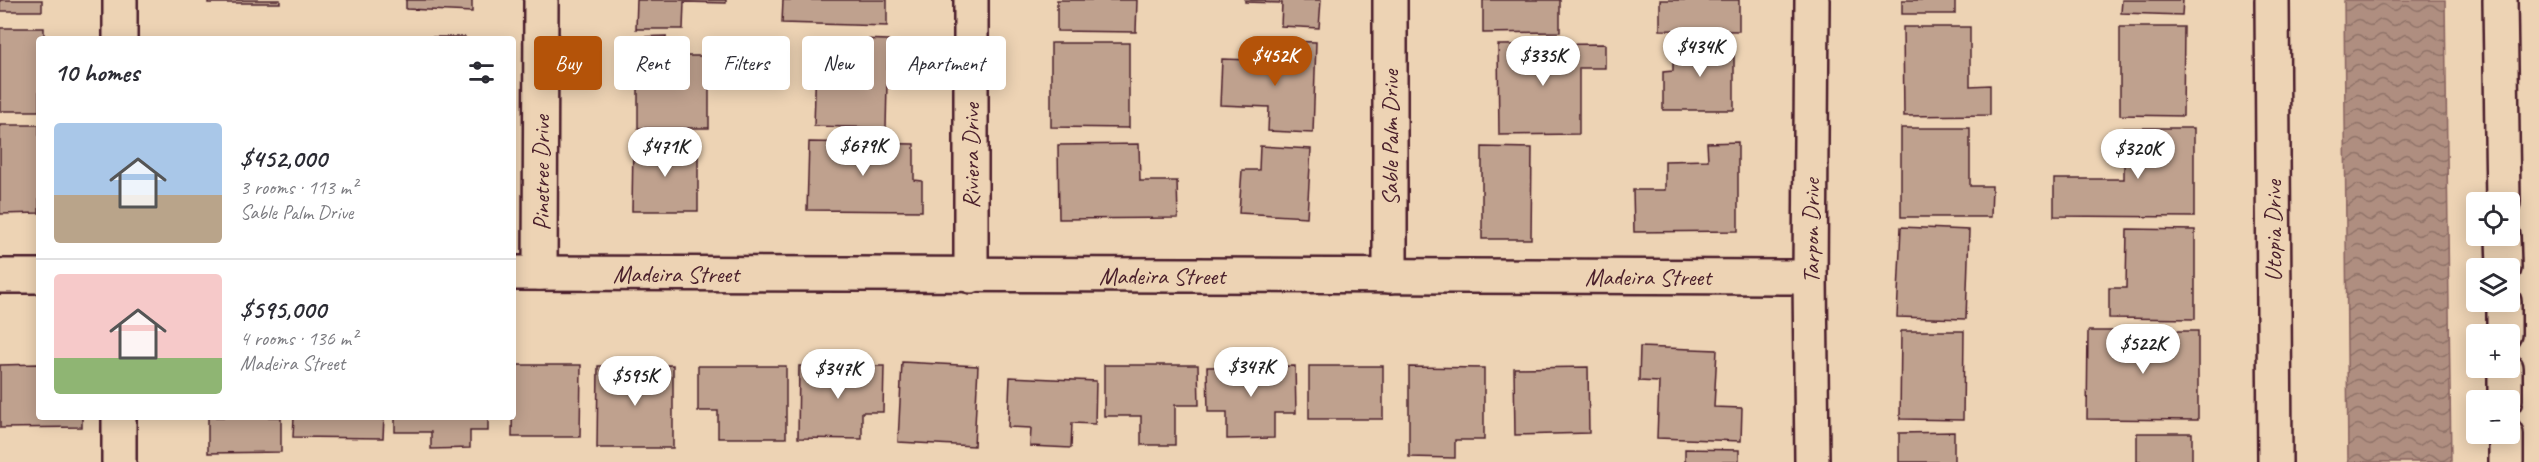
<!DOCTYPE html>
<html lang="en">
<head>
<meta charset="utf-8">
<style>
  body { margin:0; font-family:Caveat,sans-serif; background:#f7f7f7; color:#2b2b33; height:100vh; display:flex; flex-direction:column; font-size:22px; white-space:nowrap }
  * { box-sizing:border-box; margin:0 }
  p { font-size:20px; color:#7c7c81 }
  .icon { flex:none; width:33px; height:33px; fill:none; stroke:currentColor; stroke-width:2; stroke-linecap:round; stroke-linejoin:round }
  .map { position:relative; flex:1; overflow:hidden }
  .sheet { position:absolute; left:36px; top:36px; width:480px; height:384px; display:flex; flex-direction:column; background:#fff; border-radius:6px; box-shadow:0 3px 15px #0003 }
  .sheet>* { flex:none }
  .banner { position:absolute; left:534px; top:36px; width:570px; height:54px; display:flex; gap:12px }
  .buttons { position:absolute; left:2466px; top:192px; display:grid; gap:12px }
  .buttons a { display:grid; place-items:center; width:54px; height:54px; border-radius:6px; background:#fff; box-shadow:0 3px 15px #0003; font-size:30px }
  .price { position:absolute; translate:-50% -51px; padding:0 14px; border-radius:21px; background:#fff; color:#222; font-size:20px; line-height:39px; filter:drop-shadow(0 2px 3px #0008) }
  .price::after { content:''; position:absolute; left:50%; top:36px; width:18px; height:14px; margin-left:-9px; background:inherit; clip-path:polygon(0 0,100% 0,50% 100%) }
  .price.on { background:#b45309; color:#fff }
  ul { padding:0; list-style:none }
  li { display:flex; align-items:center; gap:18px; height:150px; padding:0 18px }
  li+li { border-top:2px solid #e1e1e2 }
  li span { display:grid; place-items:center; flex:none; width:168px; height:120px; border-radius:6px; color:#555 }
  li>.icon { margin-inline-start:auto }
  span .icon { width:72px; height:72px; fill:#fffc; stroke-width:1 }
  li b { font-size:26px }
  h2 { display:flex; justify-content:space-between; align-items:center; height:72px; padding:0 18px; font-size:26px }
  .pill { padding:0 21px; border-radius:6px; background:#fff; box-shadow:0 3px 15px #0003; font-size:21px; line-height:54px }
  .pill.on { background:#b45309; color:#fff }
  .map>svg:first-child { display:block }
  .water { fill:url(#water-waves); stroke:#87625e; stroke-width:1.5 }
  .building { fill:#bfa18e; stroke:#4a1f2b; stroke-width:1.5 }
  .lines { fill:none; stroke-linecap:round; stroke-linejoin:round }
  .minor-casing { stroke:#4a1f2b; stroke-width:38 }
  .major-casing { stroke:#4a1f2b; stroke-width:38 }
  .minor { stroke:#edd3b4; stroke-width:33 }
  .major { stroke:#edd3b4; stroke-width:33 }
  .labels { text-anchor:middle; stroke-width:4.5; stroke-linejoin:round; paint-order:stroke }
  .street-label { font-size:24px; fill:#4a1f2b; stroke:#edd3b4 }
</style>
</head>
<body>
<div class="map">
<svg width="2539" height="462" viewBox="0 0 2539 462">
  <defs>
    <pattern id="water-waves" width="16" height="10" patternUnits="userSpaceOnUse" patternTransform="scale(1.5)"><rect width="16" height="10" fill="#af8e80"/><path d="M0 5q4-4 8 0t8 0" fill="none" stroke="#907369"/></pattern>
  </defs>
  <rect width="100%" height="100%" fill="#edd3b4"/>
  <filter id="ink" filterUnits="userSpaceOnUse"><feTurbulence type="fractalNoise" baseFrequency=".0167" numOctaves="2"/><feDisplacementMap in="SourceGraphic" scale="12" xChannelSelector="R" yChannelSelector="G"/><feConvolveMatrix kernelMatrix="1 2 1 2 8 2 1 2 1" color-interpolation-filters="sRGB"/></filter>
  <g filter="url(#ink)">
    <polygon class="water" points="2344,0 2445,0 2451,462 2348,462"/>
    <g class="building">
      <rect x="0" y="0" width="42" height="11"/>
      <rect x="208" y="0" width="72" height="3"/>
      <polygon points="406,0 472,0 472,12 406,9"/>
      <polygon points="637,0 726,0 726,3 684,2 683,29 636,29"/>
      <polygon points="783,0 887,0 887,26 782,23"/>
      <polygon points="1057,0 1137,0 1136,32 1057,31"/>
      <polygon points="1245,0 1321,0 1319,28 1281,26 1282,3 1245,2"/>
      <polygon points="1483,0 1560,0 1560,32 1483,33"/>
      <polygon points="1660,0 1739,0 1739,31 1660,30"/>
      <rect x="1902" y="0" width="53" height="14"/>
      <polygon points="2122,0 2183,0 2182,15 2121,13"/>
      <polygon points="1903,27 1970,27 1970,86 1990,85 1990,115 1904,116"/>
      <polygon points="2120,27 2184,27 2183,116 2120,115"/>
      <polygon points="0,28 44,28 44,39 39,39 39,111 0,111"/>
      <polygon points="666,36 667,56 709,56 709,128 638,128 638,37"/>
      <rect x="399" y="37" width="66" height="2"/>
      <polygon points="859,39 888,40 886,128 814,126 816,59 858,61"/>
      <polygon points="1284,41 1316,42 1313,133 1268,131 1269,107 1220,105 1222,59 1283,61"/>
      <polygon points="1051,43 1129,43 1129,128 1051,127"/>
      <polygon points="1734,43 1734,110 1663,110 1663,72 1673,71 1673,44"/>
      <polygon points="1605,44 1605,68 1579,68 1579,134 1499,135 1498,45"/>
      <polygon points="0,125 39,125 39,213 0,214"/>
      <polygon points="1901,128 1970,128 1970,186 1992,186 1991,217 1901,217"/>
      <polygon points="2124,128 2194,128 2194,217 2054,216 2054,179 2124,179"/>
      <polygon points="809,142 914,144 914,180 922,181 922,211 807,210"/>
      <polygon points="1738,142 1738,231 1634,232 1633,190 1665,190 1665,161 1708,160 1707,143"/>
      <polygon points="633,144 698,145 698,211 632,211"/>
      <polygon points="1139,144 1140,181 1177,181 1178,218 1059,219 1058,145"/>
      <polygon points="1260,146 1311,149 1307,217 1239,213 1242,170 1259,170"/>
      <polygon points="1482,147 1532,148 1531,239 1482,239"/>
      <polygon points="1901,227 1969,230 1966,319 1897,317"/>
      <polygon points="2127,229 2195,230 2195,319 2109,318 2109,288 2126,288"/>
      <polygon points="1901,331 1964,331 1963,420 1900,419"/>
      <polygon points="2088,331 2198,331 2198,420 2087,419"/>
      <polygon points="1640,347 1717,350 1714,407 1742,408 1741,441 1657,438 1659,382 1639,381"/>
      <polygon points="902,362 978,366 974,446 898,442"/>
      <polygon points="39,364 39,417 82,417 82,427 0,428 0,365"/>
      <polygon points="513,365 581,365 580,437 512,437"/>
      <polygon points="673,365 673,448 597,448 598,366"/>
      <polygon points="1104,365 1198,365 1199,405 1175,405 1175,445 1141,445 1141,416 1104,416"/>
      <polygon points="698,366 786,366 786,438 718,438 718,411 698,411"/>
      <polygon points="799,366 884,366 883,412 862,412 862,439 798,438"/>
      <polygon points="1295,366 1296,413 1274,413 1274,438 1227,439 1227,412 1208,412 1207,367"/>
      <rect x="1309" y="366" width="74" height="53"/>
      <polygon points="1409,367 1484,368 1484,440 1455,440 1455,458 1409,457"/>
      <polygon points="1588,367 1589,433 1515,435 1514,368"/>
      <polygon points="1010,377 1096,381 1095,424 1072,423 1071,448 1030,446 1031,428 1008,427"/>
      <polygon points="208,417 281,417 281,452 208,453"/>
      <polygon points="294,417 384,417 383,438 293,437"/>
      <polygon points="395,417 488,417 488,431 470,431 470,448 431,449 431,432 395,432"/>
      <polygon points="1954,432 1954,462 1899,462 1899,433"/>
      <rect x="2137" y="433" width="55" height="29"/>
      <polygon points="1685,449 1739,450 1739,462 1685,462"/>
    </g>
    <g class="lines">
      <g class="minor-casing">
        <g id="minor">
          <polyline points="1812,0 1810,277 1812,462"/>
          <polyline points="2272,0 2275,462"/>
          <polyline points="120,39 120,0"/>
          <polyline points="513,273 1810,277"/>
          <polyline points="540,273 541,0"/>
          <polyline points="0,276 39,276"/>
          <polyline points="971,276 971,0"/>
          <polyline points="1390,276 1390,0"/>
          <polyline points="119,462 119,417"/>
        </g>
      </g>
      <g class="major-casing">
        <g id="major">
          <polyline points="2500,0 2503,202"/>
          <polyline points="2503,236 2504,268"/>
          <polyline points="2504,302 2504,334"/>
          <polyline points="2505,368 2505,400"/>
          <polyline points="2506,434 2506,462"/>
        </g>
      </g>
      <use href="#minor" class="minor"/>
      <use href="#major" class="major"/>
    </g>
  </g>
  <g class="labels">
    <g class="street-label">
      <text transform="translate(1390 138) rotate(-90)" y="8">Sable Palm Drive</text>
      <text transform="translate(971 156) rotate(-90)" y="8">Riviera Drive</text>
      <text transform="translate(541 173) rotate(-90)" y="8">Pinetree Drive</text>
      <text transform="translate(1811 231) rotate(-90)" y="8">Tarpon Drive</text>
      <text transform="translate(2273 231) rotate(-90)" y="8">Utopia Drive</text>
      <text x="676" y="282">Madeira Street</text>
      <text x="1162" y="284">Madeira Street</text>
      <text x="1648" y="285">Madeira Street</text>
    </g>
  </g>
</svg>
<div class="buttons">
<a><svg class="icon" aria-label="locate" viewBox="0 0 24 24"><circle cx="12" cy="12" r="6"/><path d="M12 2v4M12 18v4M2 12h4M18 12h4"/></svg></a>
<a><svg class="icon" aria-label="layers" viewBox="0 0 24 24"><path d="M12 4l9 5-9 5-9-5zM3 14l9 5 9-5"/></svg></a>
<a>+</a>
<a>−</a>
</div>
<b class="price" style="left:1700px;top:78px">$434K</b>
<b class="price on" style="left:1275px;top:87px">$452K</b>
<b class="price" style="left:1543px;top:87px">$335K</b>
<b class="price" style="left:863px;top:177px">$679K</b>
<b class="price" style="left:665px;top:178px">$471K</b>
<b class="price" style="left:2138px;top:180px">$320K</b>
<b class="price" style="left:2143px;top:375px">$522K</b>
<b class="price" style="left:1251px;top:398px">$347K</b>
<b class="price" style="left:838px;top:400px">$347K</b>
<b class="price" style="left:635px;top:407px">$595K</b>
<div class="banner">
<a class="pill on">Buy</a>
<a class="pill">Rent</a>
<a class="pill">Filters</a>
<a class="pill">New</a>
<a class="pill">Apartment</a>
</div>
<section class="sheet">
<h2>10 homes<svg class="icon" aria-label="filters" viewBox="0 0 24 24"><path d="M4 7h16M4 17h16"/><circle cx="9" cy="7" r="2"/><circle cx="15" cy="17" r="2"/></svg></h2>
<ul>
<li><span style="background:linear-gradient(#a9c7e8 60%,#b9a48a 0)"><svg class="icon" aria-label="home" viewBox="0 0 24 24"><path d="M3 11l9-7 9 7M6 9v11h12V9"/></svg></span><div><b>$452,000</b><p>3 rooms · 113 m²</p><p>Sable Palm Drive</p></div></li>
<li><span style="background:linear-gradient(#f6c9c9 70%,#8fb573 0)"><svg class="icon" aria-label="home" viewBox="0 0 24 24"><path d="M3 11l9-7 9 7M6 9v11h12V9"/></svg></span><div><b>$595,000</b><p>4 rooms · 136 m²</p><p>Madeira Street</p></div></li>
</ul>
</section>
</div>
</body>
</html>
